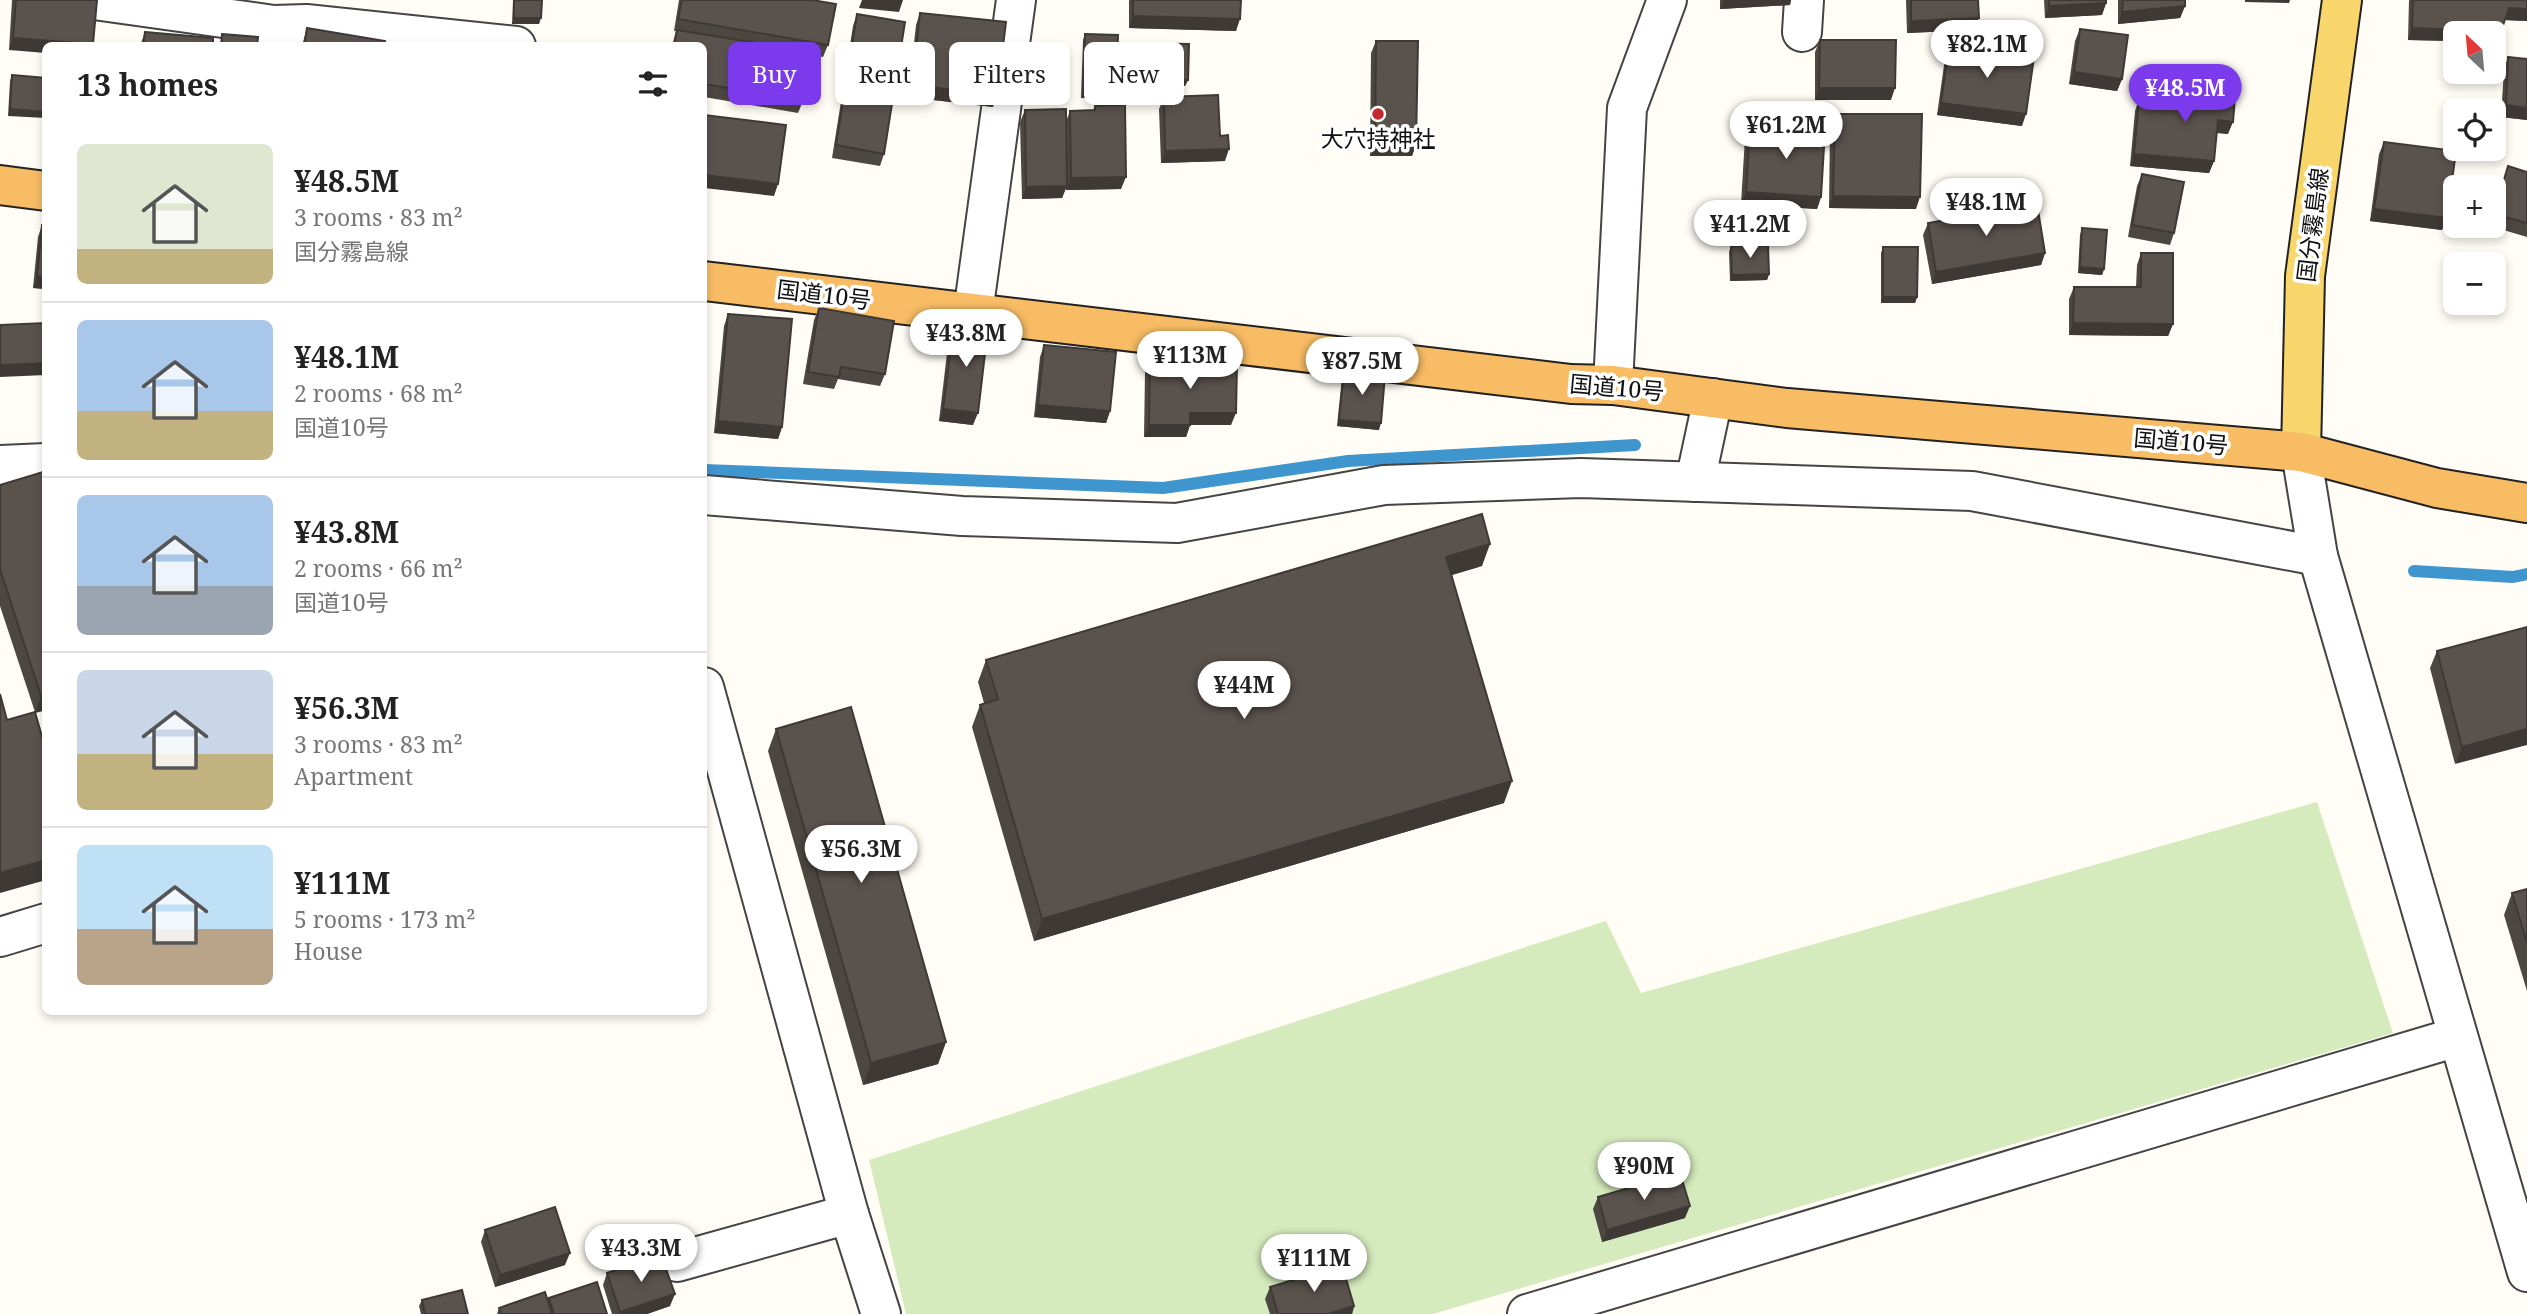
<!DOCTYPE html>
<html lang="en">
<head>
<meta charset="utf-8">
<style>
  body { margin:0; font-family:"Noto Serif","Noto Sans JP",serif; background:#f2f2f2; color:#222; height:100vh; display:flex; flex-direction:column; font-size:26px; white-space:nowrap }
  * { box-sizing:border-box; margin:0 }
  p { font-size:23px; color:#767676 }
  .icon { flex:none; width:38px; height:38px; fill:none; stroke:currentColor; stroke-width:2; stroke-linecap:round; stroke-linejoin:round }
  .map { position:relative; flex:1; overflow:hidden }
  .details { position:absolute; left:42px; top:42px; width:665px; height:973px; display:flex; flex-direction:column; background:#fff; border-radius:10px; box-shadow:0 4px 10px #0003 }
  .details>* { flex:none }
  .banner { position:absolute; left:728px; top:42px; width:665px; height:63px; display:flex; gap:14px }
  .needle { width:46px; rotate:334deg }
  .fabs { position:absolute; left:2443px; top:21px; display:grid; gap:14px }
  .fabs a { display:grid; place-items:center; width:63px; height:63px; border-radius:10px; background:#fff; box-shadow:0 4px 10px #0003; font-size:35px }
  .price { position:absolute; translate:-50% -60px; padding:0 16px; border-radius:24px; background:#fff; color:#222; font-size:23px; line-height:46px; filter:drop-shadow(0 2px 4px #0008) }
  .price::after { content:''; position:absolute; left:50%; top:42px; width:21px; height:16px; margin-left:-10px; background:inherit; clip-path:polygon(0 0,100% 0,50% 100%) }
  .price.selected { background:#7c3aed; color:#fff }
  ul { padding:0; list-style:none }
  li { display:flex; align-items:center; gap:21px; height:175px; padding:0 35px }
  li+li { border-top:2px solid #e0e0e0 }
  li span { display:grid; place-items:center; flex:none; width:196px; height:140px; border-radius:10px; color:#555 }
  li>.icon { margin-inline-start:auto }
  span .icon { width:84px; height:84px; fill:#fffc; stroke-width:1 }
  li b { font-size:30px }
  h2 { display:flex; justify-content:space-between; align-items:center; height:84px; padding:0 35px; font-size:30px }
  .tag { padding:0 24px; border-radius:10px; background:#fff; box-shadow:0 4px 10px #0003; font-size:24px; line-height:63px }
  .tag.selected { background:#7c3aed; color:#fff }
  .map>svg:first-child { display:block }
  .green { fill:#d5ebbd }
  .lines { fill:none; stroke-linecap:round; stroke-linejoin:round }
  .stream { stroke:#3f96cf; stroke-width:12 }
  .minor-casing { stroke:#444; stroke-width:42 }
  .primary-casing { stroke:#222; stroke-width:42 }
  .trunk-casing { stroke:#222; stroke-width:42 }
  .minor { stroke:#fff; stroke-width:38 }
  .primary { stroke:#f9d66b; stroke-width:38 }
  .trunk { stroke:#f7bc64; stroke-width:38 }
  .wall { fill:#4d4742 }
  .shaded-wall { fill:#3f3936 }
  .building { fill:#5a524d; stroke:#3f3936; stroke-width:2 }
  .poi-dot { fill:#c4262e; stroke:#fff; stroke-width:2.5 }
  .labels { text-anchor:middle; stroke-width:7; stroke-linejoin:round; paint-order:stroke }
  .poi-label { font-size:23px; fill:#111; stroke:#fff }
  .street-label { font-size:23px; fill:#111; stroke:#fff }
</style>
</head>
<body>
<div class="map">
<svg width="2527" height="1314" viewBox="0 0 2527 1314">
  <rect width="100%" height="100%" fill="#fffdf5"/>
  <polygon class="green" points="2317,802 2393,1033 1433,1314 906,1314 869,1160 1606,921 1641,993"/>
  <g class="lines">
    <g class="stream">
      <polyline points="704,470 1163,488 1348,461 1635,445"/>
      <polyline points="2414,571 2513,577 2527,574"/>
    </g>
    <g class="minor-casing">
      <g id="minor">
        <polyline points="94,0 274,25 306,24 516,46"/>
        <polyline points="1802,32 1804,0"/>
        <polyline points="973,313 1016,0"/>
        <polyline points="1613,385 1627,108 1667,0"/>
        <polyline points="2301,452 2318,556 2527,1272"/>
        <polyline points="0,465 46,463"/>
        <polyline points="1695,482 1713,398"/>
        <polyline points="704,495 962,516 1177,523 1384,485 1581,478 1972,491 2318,556"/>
        <polyline points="704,687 849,1214 881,1314"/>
        <polyline points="0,937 46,923"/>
        <polyline points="677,1262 849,1214"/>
        <polyline points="1527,1314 2457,1037"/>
      </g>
    </g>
    <g class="primary-casing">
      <polyline id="primary" points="2301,452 2305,276 2342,0"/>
    </g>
    <g class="trunk-casing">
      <g id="trunk">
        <polyline points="0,185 46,191"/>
        <polyline points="704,281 1571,384 1613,385 1787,408 2301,452 2437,488 2527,503"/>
      </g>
    </g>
    <use href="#minor" class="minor"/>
    <use href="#primary" class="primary"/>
    <use href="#trunk" class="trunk"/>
  </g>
  <g class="wall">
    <polygon points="12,0 97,0 93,46 46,46 9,50"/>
    <polygon points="513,0 542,0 539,24 512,24"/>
    <polygon points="679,0 812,0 828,45 823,57 810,55 803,101 798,113 704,97 704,46 672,46 676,31 674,31"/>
    <polygon points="1129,0 1241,0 1236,31 1129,28"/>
    <polygon points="1720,0 1791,0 1790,5 1720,9"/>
    <polygon points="1906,0 1978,0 1974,30 1907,33"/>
    <polygon points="2044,0 2106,0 2106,3 2102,15 2045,18"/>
    <polygon points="2118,0 2185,0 2185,6 2180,18 2118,24"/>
    <polygon points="2409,0 2527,0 2527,21 2504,20 2496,43 2455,33 2455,41 2408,40"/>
    <polygon points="920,13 993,107 908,97 916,25"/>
    <polygon points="857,14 884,154 880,166 832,158 853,26"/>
    <polygon points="307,28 384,46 302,46"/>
    <polygon points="2080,29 2122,79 2117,91 2069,84 2075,41"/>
    <polygon points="145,32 213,46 140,46"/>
    <polygon points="1085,34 1116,93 1113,99 1081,98 1083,40"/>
    <polygon points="1820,40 1891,100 1815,100 1815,52"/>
    <polygon points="1376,41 1416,144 1412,156 1370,156 1371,53"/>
    <polygon points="1135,43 1188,80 1185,86 1132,84 1133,49"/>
    <polygon points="1949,46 2022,126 1937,115 1945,58"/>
    <polygon points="2508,57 2527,59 2527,120 2501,117 2504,69"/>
    <polygon points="12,75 46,78 8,116 10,81"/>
    <polygon points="2200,81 2228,134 2216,133 2214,161 2209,173 2130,166 2135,111 2139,99 2195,103 2195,93"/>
    <polygon points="1164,97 1220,136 1225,161 1161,163 1159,109"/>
    <polygon points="1095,106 1121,189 1066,190 1066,187 1062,198 1022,199 1020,122 1025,110 1066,122 1070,111 1093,110"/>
    <polygon points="1835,114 1916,209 1829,208 1830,126"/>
    <polygon points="1750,125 1821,197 1817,209 1741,204 1745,137"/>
    <polygon points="2384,142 2447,218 2442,230 2370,221 2379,154"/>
    <polygon points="2508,166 2527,172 2527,237 2490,226 2494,226 2494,212"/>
    <polygon points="2142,174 2174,233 2170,245 2128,237 2137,186"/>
    <polygon points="1928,223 2045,253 2041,265 1932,284 1923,235"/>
    <polygon points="42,225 46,289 33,288 38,237"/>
    <polygon points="2082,228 2104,269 2102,275 2078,273 2080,235"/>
    <polygon points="1731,246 1769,274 1767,280 1730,281 1729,252"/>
    <polygon points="1883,247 1917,297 1915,303 1881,303 1881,253"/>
    <polygon points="2141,253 2173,324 2168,336 2069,335 2069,299 2074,287 2136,287 2137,265"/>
    <polygon points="819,308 885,374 880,386 838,379 834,389 803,384 814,320"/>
    <polygon points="728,314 782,427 778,439 714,433 724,326"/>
    <polygon points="954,324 973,425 939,421 949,336"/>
    <polygon points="1044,345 1110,411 1106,423 1034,417 1040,357"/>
    <polygon points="1150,361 1231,425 1190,425 1186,437 1144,437 1145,373"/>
    <polygon points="1344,371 1379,430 1337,426 1342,377"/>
    <polygon points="46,471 46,710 7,720 35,712 0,606 0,485"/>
    <polygon points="1482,566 1452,575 1504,803 1034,941 972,727 980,705 984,703 978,682 986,660"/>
    <polygon points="2527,627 2455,764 2430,668 2437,651"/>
    <polygon points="776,729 946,1042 938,1064 863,1085 768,751"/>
    <polygon points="2527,889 2527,991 2504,915 2512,893"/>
    <polygon points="1598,1197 1685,1218 1602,1242 1593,1209"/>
    <polygon points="485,1230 565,1265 495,1287 481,1242"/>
    <polygon points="607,1273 670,1306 647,1314 612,1314 603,1285"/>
    <polygon points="1270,1287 1354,1306 1352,1314 1270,1314 1265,1299"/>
    <polygon points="549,1298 607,1314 497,1314 499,1308 547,1301"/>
    <polygon points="422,1300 468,1314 421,1314 419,1306"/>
  </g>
  <g class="shaded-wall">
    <polygon points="862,0 903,0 899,12 859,8"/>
    <polygon points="1724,0 1791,0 1790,5 1720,9"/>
    <polygon points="2245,0 2290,0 2289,3 2245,2"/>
    <polygon points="2106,3 2102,15 2045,18 2049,6"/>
    <polygon points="2185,6 2180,18 2118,24 2122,12"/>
    <polygon points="2509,8 2527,9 2527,21 2504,20"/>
    <polygon points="1133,16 1240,19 1236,31 1129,28"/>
    <polygon points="514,18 541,18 539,24 512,24"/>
    <polygon points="1979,18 1974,30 1907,33 1911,21"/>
    <polygon points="2412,28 2501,31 2496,43 2494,43 2494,33 2455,33 2455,41 2408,40"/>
    <polygon points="13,38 93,44 93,46 46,46 46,53 9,50"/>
    <polygon points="2074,72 2122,79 2117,91 2069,84"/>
    <polygon points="1134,78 1188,80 1185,86 1132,84"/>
    <polygon points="912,85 997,95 993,107 908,97"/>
    <polygon points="1819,88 1895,88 1891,100 1815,100"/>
    <polygon points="1083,92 1116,93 1113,99 1081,98"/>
    <polygon points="1941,103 2026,114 2022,126 1937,115"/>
    <polygon points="2506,105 2527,108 2527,120 2501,117"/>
    <polygon points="10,109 46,112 46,118 8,116"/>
    <polygon points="2218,120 2233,122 2228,134 2213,132"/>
    <polygon points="1375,144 1416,144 1412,156 1370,156"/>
    <polygon points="1229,149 1225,161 1161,163 1165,151"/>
    <polygon points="2134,154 2214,161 2209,173 2130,166"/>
    <polygon points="704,175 778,184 774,196 704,188"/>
    <polygon points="1126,177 1121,189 1066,190 1071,178"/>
    <polygon points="1067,186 1062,198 1022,199 1026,187"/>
    <polygon points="1746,192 1821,197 1817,209 1741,204"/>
    <polygon points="1833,196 1920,197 1916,209 1829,208"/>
    <polygon points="2374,209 2447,218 2442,230 2370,221"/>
    <polygon points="2045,253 2041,265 1932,284 1936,272"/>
    <polygon points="2080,267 2104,269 2102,275 2078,273"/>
    <polygon points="1769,274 1767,280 1730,281 1732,275"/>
    <polygon points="37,276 46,277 46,289 33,288"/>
    <polygon points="1883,297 1917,297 1915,303 1881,303"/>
    <polygon points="2073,323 2173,324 2168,336 2069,335"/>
    <polygon points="46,363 46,375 0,377 0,365"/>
    <polygon points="1038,405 1110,411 1106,423 1034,417"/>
    <polygon points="943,409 978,413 973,425 939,421"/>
    <polygon points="1190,413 1236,413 1231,425 1185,425"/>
    <polygon points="1339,420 1381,423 1379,430 1337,426"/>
    <polygon points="718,421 782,427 778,439 714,433"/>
    <polygon points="1149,425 1190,425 1186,437 1144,437"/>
    <polygon points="1490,544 1482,566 1438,579 1446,557"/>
    <polygon points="46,694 46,710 35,713 41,696"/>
    <polygon points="2527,729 2527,745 2455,764 2462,747"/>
    <polygon points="1512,781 1504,803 1034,941 1042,919"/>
    <polygon points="46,860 46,880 0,893 0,873"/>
    <polygon points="946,1042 938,1064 863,1085 871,1063"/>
    <polygon points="1690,1206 1685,1218 1602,1242 1607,1230"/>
    <polygon points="570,1253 565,1265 495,1287 500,1275"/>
    <polygon points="675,1294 670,1306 647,1314 619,1314 620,1312"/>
    <polygon points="1354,1306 1352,1314 1328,1314"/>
  </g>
  <g class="building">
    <polygon points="16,0 97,0 93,44 13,38"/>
    <polygon points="514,0 542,0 541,18 514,18"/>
    <polygon points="682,0 812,0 836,4 828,45 678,19"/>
    <polygon points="1133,0 1241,0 1240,19 1133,16"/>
    <polygon points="1911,0 1978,0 1979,18 1911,21"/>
    <polygon points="2049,0 2106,0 2106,3 2049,6"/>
    <polygon points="2123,0 2185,0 2185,6 2122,12"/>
    <polygon points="2413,0 2527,0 2527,9 2509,8 2501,31 2412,28"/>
    <polygon points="920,13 1006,22 997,95 912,85"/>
    <polygon points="857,14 905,22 884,154 836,145"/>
    <polygon points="307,28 385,41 384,46 304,46"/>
    <polygon points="2080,29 2128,35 2122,79 2074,72"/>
    <polygon points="677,30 811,52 803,101 704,84 704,46 674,46"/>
    <polygon points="145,32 213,38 213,46 143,46"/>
    <polygon points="222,34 258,37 257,46 221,46"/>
    <polygon points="1085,34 1118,35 1116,93 1083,92"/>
    <polygon points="1820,40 1896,40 1895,88 1819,88"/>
    <polygon points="1376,41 1418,41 1416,144 1375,144"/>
    <polygon points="1135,43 1189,44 1188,80 1134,78"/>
    <polygon points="1949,46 2034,57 2026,114 1941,103"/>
    <polygon points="2508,57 2527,59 2527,108 2506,105"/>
    <polygon points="12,75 46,78 46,112 10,109"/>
    <polygon points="2200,81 2236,84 2233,122 2218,120 2214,161 2134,154 2139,99 2198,104"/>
    <polygon points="1218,95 1220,136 1228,135 1229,149 1165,151 1164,97"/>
    <polygon points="1125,105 1126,177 1071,178 1070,111 1095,110 1095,106"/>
    <polygon points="1066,109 1067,186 1026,187 1025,110"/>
    <polygon points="1835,114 1922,114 1920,197 1833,196"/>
    <polygon points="704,115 786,125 778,184 704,175"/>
    <polygon points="1750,125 1825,130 1821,197 1746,192"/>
    <polygon points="2384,142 2456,151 2447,218 2374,209"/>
    <polygon points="2508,166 2527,172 2527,223 2494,214"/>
    <polygon points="2142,174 2184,182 2174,233 2132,225"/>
    <polygon points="2037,204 2045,253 1936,272 1928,223"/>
    <polygon points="42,225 46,225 46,277 37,276"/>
    <polygon points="2082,228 2107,230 2104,269 2080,267"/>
    <polygon points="1768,245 1769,274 1732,275 1731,246"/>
    <polygon points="1883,247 1918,247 1917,297 1883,297"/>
    <polygon points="2141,253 2173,253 2173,324 2073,323 2074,287 2141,287"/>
    <polygon points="819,308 894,321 885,374 841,367 839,377 808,372"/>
    <polygon points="728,314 792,319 782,427 718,421"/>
    <polygon points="46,323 46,363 0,365 0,325"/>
    <polygon points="954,324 988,328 978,413 943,409"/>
    <polygon points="1044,345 1116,352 1110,411 1038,405"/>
    <polygon points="1150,361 1237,363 1236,413 1190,413 1190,425 1149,425"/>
    <polygon points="1344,371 1385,375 1381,423 1339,420"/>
    <polygon points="46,471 46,694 41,696 0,569 0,485"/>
    <polygon points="1482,514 1490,544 1446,557 1512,781 1042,919 980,705 998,699 986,660"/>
    <polygon points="2527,627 2527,729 2462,747 2437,651"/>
    <polygon points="0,694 7,720 35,712 46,751 46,860 0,873"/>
    <polygon points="851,707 946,1042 871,1063 776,729"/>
    <polygon points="2527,889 2527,943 2512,893"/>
    <polygon points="1680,1173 1690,1206 1607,1230 1598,1197"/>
    <polygon points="555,1207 570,1253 500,1275 485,1230"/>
    <polygon points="661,1255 675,1294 620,1312 607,1273"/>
    <polygon points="1342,1265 1354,1306 1328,1314 1278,1314 1270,1287"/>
    <polygon points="597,1282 607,1314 554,1314 549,1298"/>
    <polygon points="462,1290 468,1314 425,1314 422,1300"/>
    <polygon points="545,1292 552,1314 501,1314 499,1308"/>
  </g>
  <circle class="poi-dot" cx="1378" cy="114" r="7"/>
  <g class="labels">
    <g class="poi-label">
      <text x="1378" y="147">大穴持神社</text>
    </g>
    <g class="street-label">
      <text transform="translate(2313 225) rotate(-83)" y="8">国分霧島線</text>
      <text transform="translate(824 295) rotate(7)" y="8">国道10号</text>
      <text transform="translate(1617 388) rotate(5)" y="8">国道10号</text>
      <text transform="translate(2181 442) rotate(5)" y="8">国道10号</text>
    </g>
  </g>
</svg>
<div class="fabs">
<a><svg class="needle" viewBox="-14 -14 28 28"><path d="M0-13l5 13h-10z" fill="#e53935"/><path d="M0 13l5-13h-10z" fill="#767676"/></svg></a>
<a><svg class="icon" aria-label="locate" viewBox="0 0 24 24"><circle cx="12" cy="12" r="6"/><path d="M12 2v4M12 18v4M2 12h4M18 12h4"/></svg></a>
<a>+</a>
<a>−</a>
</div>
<b class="price" style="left:1987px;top:80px">¥82.1M</b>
<b class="price selected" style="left:2185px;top:124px">¥48.5M</b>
<b class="price" style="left:1786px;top:161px">¥61.2M</b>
<b class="price" style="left:1986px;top:238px">¥48.1M</b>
<b class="price" style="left:1750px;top:260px">¥41.2M</b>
<b class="price" style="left:966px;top:369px">¥43.8M</b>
<b class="price" style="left:1190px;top:391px">¥113M</b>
<b class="price" style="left:1362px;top:397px">¥87.5M</b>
<b class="price" style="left:1244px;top:721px">¥44M</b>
<b class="price" style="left:861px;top:885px">¥56.3M</b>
<b class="price" style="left:1644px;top:1202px">¥90M</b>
<b class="price" style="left:641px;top:1284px">¥43.3M</b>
<b class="price" style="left:1314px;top:1294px">¥111M</b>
<div class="banner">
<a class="tag selected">Buy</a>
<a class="tag">Rent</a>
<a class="tag">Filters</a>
<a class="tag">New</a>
</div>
<section class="details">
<h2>13 homes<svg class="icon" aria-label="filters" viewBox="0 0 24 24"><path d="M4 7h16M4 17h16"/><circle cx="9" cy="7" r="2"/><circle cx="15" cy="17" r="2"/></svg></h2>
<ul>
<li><span style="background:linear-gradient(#dfe7d0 75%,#c2b280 0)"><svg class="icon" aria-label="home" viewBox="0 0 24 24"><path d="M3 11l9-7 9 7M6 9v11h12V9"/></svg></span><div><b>¥48.5M</b><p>3 rooms · 83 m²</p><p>国分霧島線</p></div></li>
<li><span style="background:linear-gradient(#a9c7e8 65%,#c2b280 0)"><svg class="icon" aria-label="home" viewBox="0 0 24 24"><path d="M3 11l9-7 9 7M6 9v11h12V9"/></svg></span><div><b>¥48.1M</b><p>2 rooms · 68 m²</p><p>国道10号</p></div></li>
<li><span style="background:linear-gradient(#a9c7e8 65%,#9aa5b1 0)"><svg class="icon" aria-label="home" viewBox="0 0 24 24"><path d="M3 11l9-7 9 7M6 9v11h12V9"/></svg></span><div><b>¥43.8M</b><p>2 rooms · 66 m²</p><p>国道10号</p></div></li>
<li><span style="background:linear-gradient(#c9d6e8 60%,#c2b280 0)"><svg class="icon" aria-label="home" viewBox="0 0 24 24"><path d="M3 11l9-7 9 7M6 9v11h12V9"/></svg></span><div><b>¥56.3M</b><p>3 rooms · 83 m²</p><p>Apartment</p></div></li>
<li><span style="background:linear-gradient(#bfe0f5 60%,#b9a48a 0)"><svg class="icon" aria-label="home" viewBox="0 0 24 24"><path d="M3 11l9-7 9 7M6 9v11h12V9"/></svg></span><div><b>¥111M</b><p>5 rooms · 173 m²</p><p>House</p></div></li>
</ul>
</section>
</div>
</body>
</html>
